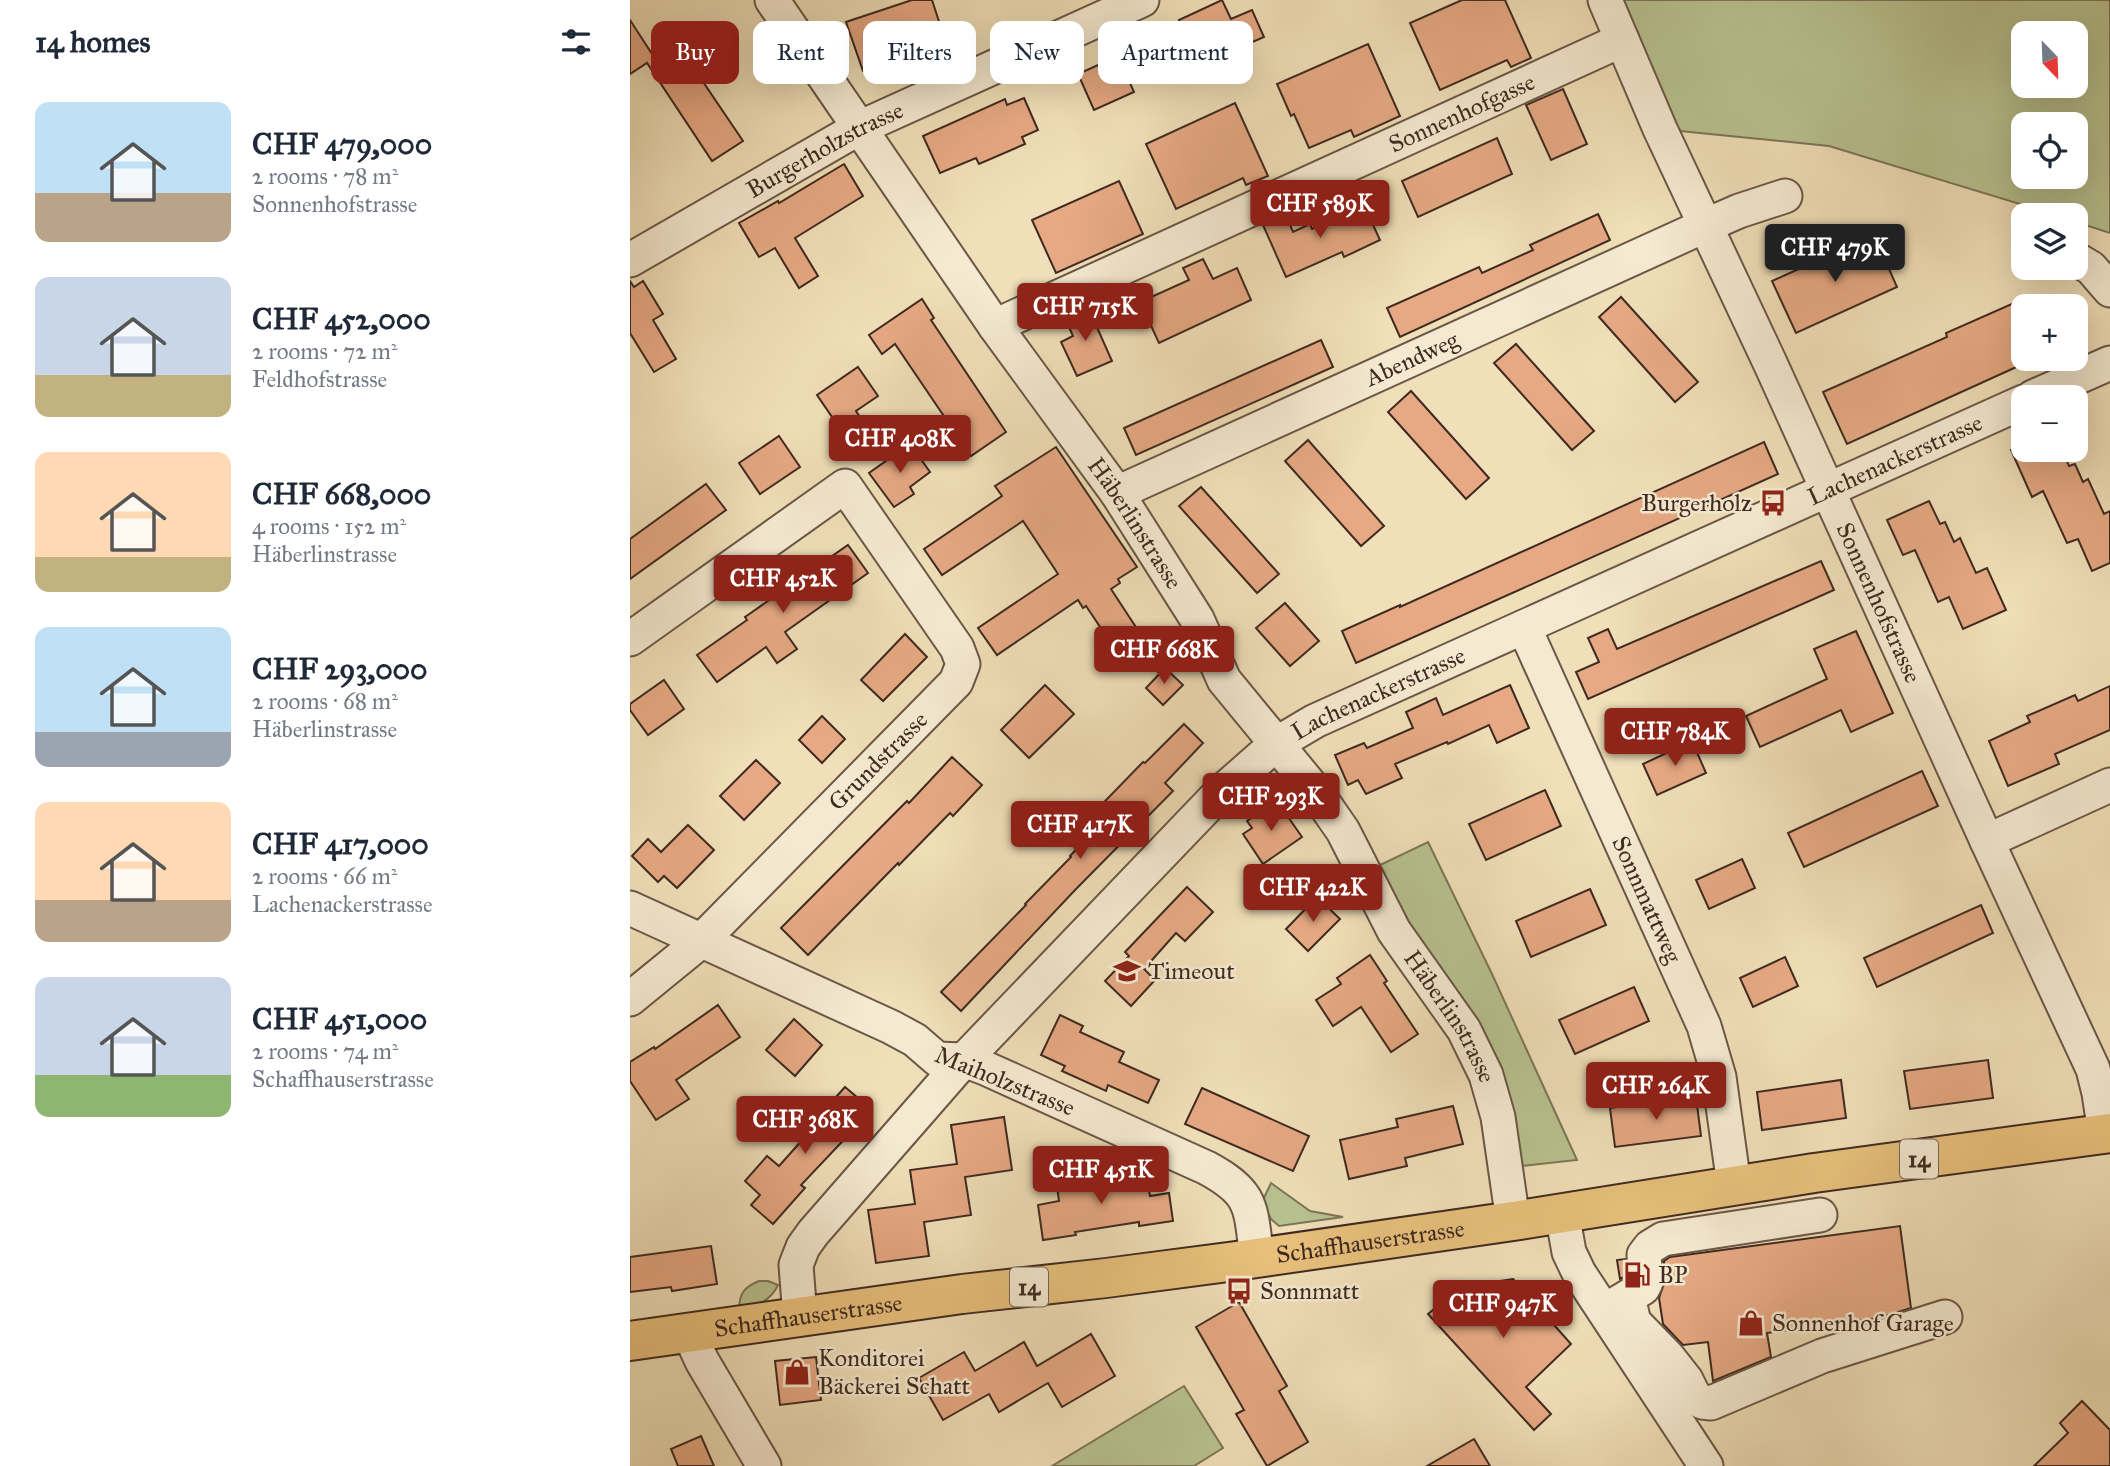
<!DOCTYPE html>
<html lang="en">
<head>
<meta charset="utf-8">
<style>
  body { margin:0; font-family:"IM FELL Great Primer",serif; background:#f6f6f7; color:#1f2937; height:100vh; display:flex; flex-direction:column; font-size:26px; white-space:nowrap }
  * { box-sizing:border-box; margin:0 }
  p { font-size:23px; color:#747a83 }
  .icon { flex:none; width:38px; height:38px; fill:none; stroke:currentColor; stroke-width:2; stroke-linecap:round; stroke-linejoin:round }
  .map { position:relative; flex:1; overflow:hidden }
  .side { display:flex; flex-direction:column; background:#fff; width:630px }
  .side>* { flex:none }
  .hud { position:absolute; left:21px; top:21px; width:665px; height:63px; display:flex; gap:14px }
  .needle { width:46px; rotate:157deg }
  .fabs { position:absolute; left:1381px; top:21px; display:grid; gap:14px }
  .fabs a { display:grid; place-items:center; width:77px; height:77px; border-radius:14px; background:#fff; box-shadow:0 7px 28px #0002; font-size:35px }
  .price { position:absolute; translate:-50% -60px; padding:0 16px; border-radius:7px; background:#8f2418; color:#fff; font-size:23px; line-height:46px; filter:drop-shadow(0 2px 4px #0008) }
  .price::after { content:''; position:absolute; left:50%; top:42px; width:21px; height:16px; margin-left:-10px; background:inherit; clip-path:polygon(0 0,100% 0,50% 100%) }
  .price.on { background:#222; color:#fff }
  ul { padding:0; list-style:none }
  li { display:flex; align-items:center; gap:21px; height:175px; padding:0 35px }
  li span { display:grid; place-items:center; flex:none; width:196px; height:140px; border-radius:14px; color:#555 }
  li>.icon { margin-inline-start:auto }
  span .icon { width:84px; height:84px; fill:#fffc; stroke-width:1 }
  li b { font-size:30px }
  h2 { display:flex; justify-content:space-between; align-items:center; height:84px; padding:0 35px; font-size:30px }
  .chip { padding:0 24px; border-radius:14px; background:#fff; box-shadow:0 7px 28px #0002; font-size:24px; line-height:63px }
  .chip.on { background:#8f2418; color:#fff }
  main { display:flex; flex:1; min-height:0 }
  .map>svg:first-child { display:block }
  .green { fill:#b8c290; stroke:#7c7658; stroke-width:2; fill-rule:evenodd }
  .building { fill:#e6a983; stroke:#3f2a21; stroke-width:2 }
  .lines { fill:none; stroke-linecap:round; stroke-linejoin:round }
  .minor-casing { stroke:#6b5747; stroke-width:37 }
  .major-casing { stroke:#3f2a21; stroke-width:42 }
  .minor { stroke:#f5ead1; stroke-width:33 }
  .major { stroke:#e8c07c; stroke-width:38 }
  .labels { text-anchor:middle; stroke-width:5; stroke-linejoin:round; paint-order:stroke }
  .shield { fill:#f5ead1; stroke:#766456; stroke-width:2 }
  .shield-label { font-size:23px; font-weight:bold; fill:#3f2a21 }
  .street-label { font-size:24px; fill:#3f2a21; stroke:#f5ead1 }
  .poi-label { font-size:24px; fill:#3f2a21; stroke:#f5ead1; text-anchor:start }
</style>
</head>
<body>
<main>
<section class="side">
<h2>14 homes<svg class="icon" aria-label="filters" viewBox="0 0 24 24"><path d="M4 7h16M4 17h16"/><circle cx="9" cy="7" r="2"/><circle cx="15" cy="17" r="2"/></svg></h2>
<ul>
<li><span style="background:linear-gradient(#bfe0f5 65%,#b9a48a 0)"><svg class="icon" aria-label="home" viewBox="0 0 24 24"><path d="M3 11l9-7 9 7M6 9v11h12V9"/></svg></span><div><b>CHF 479,000</b><p>2 rooms · 78 m²</p><p>Sonnenhofstrasse</p></div></li>
<li><span style="background:linear-gradient(#c9d6e8 70%,#c2b280 0)"><svg class="icon" aria-label="home" viewBox="0 0 24 24"><path d="M3 11l9-7 9 7M6 9v11h12V9"/></svg></span><div><b>CHF 452,000</b><p>2 rooms · 72 m²</p><p>Feldhofstrasse</p></div></li>
<li><span style="background:linear-gradient(#ffd9b3 75%,#c2b280 0)"><svg class="icon" aria-label="home" viewBox="0 0 24 24"><path d="M3 11l9-7 9 7M6 9v11h12V9"/></svg></span><div><b>CHF 668,000</b><p>4 rooms · 152 m²</p><p>Häberlinstrasse</p></div></li>
<li><span style="background:linear-gradient(#bfe0f5 75%,#9aa5b1 0)"><svg class="icon" aria-label="home" viewBox="0 0 24 24"><path d="M3 11l9-7 9 7M6 9v11h12V9"/></svg></span><div><b>CHF 293,000</b><p>2 rooms · 68 m²</p><p>Häberlinstrasse</p></div></li>
<li><span style="background:linear-gradient(#ffd9b3 70%,#b9a48a 0)"><svg class="icon" aria-label="home" viewBox="0 0 24 24"><path d="M3 11l9-7 9 7M6 9v11h12V9"/></svg></span><div><b>CHF 417,000</b><p>2 rooms · 66 m²</p><p>Lachenackerstrasse</p></div></li>
<li><span style="background:linear-gradient(#c9d6e8 70%,#8fb573 0)"><svg class="icon" aria-label="home" viewBox="0 0 24 24"><path d="M3 11l9-7 9 7M6 9v11h12V9"/></svg></span><div><b>CHF 451,000</b><p>2 rooms · 74 m²</p><p>Schaffhauserstrasse</p></div></li>
</ul>
</section>
<div class="map">
<svg width="1480" height="1466" viewBox="0 0 1480 1466">
  <rect width="100%" height="100%" fill="#f0dfb8"/>
  <filter id="stains"><feTurbulence type="fractalNoise" baseFrequency=".00286" numOctaves="4"/><feColorMatrix values="0 0 0 0 .2 0 0 0 0 .09 0 0 0 0 .02 0 0 0 .5 -.17"/></filter>
  <radialGradient id="worn" r=".72"><stop offset=".6" stop-color="#630" stop-opacity="0"/><stop offset="1" stop-color="#630" stop-opacity=".3"/></radialGradient>
  <g class="green">
    <path d="M976 0H1480V233L1446 222V215H1426L1199 146 1030 129ZM1393 33H1446V86H1393ZM1393 124H1446V177H1393Z"/>
    <polygon points="798,842 862,974 947,1160 892,1166 805,963 772,912 748,866"/>
    <polygon points="641,1183 680,1211 713,1217 649,1226 641,1219 632,1202"/>
    <path d="M129 1281H138L148 1285C140 1302 126 1306 109 1310 109 1294 114 1287 129 1281Z"/>
    <polygon points="554,1386 593,1448 564,1466 422,1466"/>
  </g>
  <g class="building">
    <polygon points="282,0 302,0 316,43 233,71 216,22"/>
    <polygon points="592,0 601,19 622,10 634,37 609,48 605,39 565,57 549,20"/>
    <polygon points="832,0 875,0 901,58 881,67 877,60 810,90 780,23"/>
    <polygon points="0,20 24,57 46,42 113,141 82,161 17,63 0,74"/>
    <polygon points="738,44 770,116 724,137 721,130 679,148 664,114 661,116 647,84"/>
    <polygon points="488,56 504,92 464,110 448,74"/>
    <polygon points="933,89 957,144 921,160 896,105"/>
    <polygon points="394,98 408,130 392,137 395,144 349,164 346,158 310,173 293,136 375,99 377,105"/>
    <polygon points="605,103 638,176 616,185 613,178 546,209 516,144"/>
    <polygon points="867,138 882,174 788,217 772,181"/>
    <polygon points="214,164 233,196 165,238 188,276 169,288 145,248 129,257 109,223 148,201 149,203"/>
    <polygon points="489,181 513,234 426,273 402,220"/>
    <polygon points="734,205 750,240 714,257 712,252 656,277 633,225 656,215 663,232 680,224 682,229"/>
    <polygon points="968,214 980,240 770,337 757,308 849,267 852,273 903,250 900,245"/>
    <polygon points="1244,235 1267,287 1166,333 1142,281"/>
    <polygon points="573,259 583,279 607,268 621,300 529,343 510,302 559,280 553,268"/>
    <polygon points="0,281 4,287 13,281 33,314 23,320 46,359 24,372 0,333"/>
    <polygon points="991,297 1068,382 1045,402 969,317"/>
    <polygon points="292,299 304,318 301,320 376,432 341,456 265,344 252,354 239,335"/>
    <polygon points="1393,299 1393,364 1217,444 1193,392 1317,337 1316,333"/>
    <polygon points="457,305 482,361 447,376 431,342 443,336 434,316"/>
    <polygon points="691,340 703,367 506,455 494,428"/>
    <polygon points="886,344 964,431 942,450 864,363"/>
    <polygon points="228,367 248,396 226,411 232,420 213,433 187,395"/>
    <polygon points="781,391 859,478 836,499 758,412"/>
    <polygon points="149,436 170,467 130,494 109,463"/>
    <polygon points="678,440 754,526 731,546 655,461"/>
    <polygon points="1134,442 1148,474 726,663 712,631 770,605 770,607"/>
    <polygon points="280,444 300,472 280,487 284,494 264,507 239,473"/>
    <polygon points="426,447 507,567 488,579 490,583 481,589 515,641 491,658 456,606 453,608 448,600 367,655 348,628 428,574 393,521 312,575 294,549 372,496 365,486"/>
    <polygon points="1381,450 1432,450 1439,466 1445,464 1453,482 1458,479 1474,514 1480,511 1480,563 1462,571 1448,539 1437,543 1413,491 1402,497"/>
    <polygon points="76,484 96,510 0,579 0,539"/>
    <polygon points="571,487 649,574 627,593 549,506"/>
    <polygon points="1299,501 1310,524 1315,522 1324,542 1330,538 1346,573 1357,568 1376,610 1333,629 1319,597 1308,602 1285,550 1273,555 1257,520"/>
    <polygon points="218,545 238,573 155,632 167,649 147,663 136,647 87,682 67,655 117,620 115,617"/>
    <polygon points="1191,561 1204,590 958,699 946,672 969,662 958,638 978,629 987,649"/>
    <polygon points="655,603 689,641 660,666 626,628"/>
    <polygon points="1226,631 1263,713 1221,732 1211,710 1130,747 1116,716 1197,679 1184,649"/>
    <polygon points="275,634 297,657 253,701 231,680"/>
    <polygon points="535,668 553,685 533,705 516,688"/>
    <polygon points="34,680 54,709 18,735 0,710 0,704"/>
    <polygon points="415,685 444,714 399,758 371,730"/>
    <polygon points="880,685 899,728 867,743 859,725 818,744 817,742 765,764 772,778 736,794 728,780 718,785 705,755 734,743 737,748 783,728 776,712 806,698 813,715"/>
    <polygon points="1480,686 1480,730 1425,754 1429,764 1378,786 1359,741 1400,722 1397,716 1445,695 1448,701"/>
    <polygon points="192,716 215,739 192,763 169,740"/>
    <polygon points="554,724 573,743 535,783 543,791 446,889 331,1011 311,992 396,905 395,904 441,857 440,856 457,838 448,829 513,762 515,763"/>
    <polygon points="1062,741 1076,773 1027,795 1013,764"/>
    <polygon points="322,757 352,785 323,816 320,813 269,865 268,863 178,955 151,928 277,801 279,803"/>
    <polygon points="126,760 150,783 114,820 90,796"/>
    <polygon points="1292,771 1308,806 1174,867 1158,833"/>
    <polygon points="915,790 931,826 856,860 839,824"/>
    <polygon points="647,801 672,837 633,864 613,834 622,828 617,821"/>
    <polygon points="58,825 84,850 47,888 34,876 28,882 2,856 18,839 31,852"/>
    <polygon points="1112,859 1125,888 1079,909 1066,880"/>
    <polygon points="557,887 583,912 555,941 546,933 514,969 525,980 501,1006 475,981 499,956 495,952"/>
    <polygon points="960,889 976,925 901,957 886,921"/>
    <polygon points="687,897 710,919 678,951 656,929"/>
    <polygon points="1351,905 1363,933 1247,987 1234,958"/>
    <polygon points="740,955 757,981 754,983 788,1034 761,1052 731,1007 703,1026 686,1000 711,984 707,978"/>
    <polygon points="1155,957 1168,986 1123,1007 1110,978"/>
    <polygon points="1004,987 1019,1021 945,1054 929,1020"/>
    <polygon points="88,1005 110,1037 46,1080 59,1099 26,1120 0,1081 0,1062 24,1047 25,1049"/>
    <polygon points="430,1015 453,1026 450,1032 494,1052 489,1062 529,1080 518,1103 478,1085 476,1091 432,1071 435,1066 411,1055"/>
    <polygon points="164,1019 192,1045 165,1076 136,1050"/>
    <polygon points="1358,1060 1363,1098 1280,1109 1274,1071"/>
    <polygon points="1211,1080 1216,1118 1132,1130 1127,1092"/>
    <polygon points="215,1087 242,1110 171,1185 175,1188 143,1224 121,1205 130,1195 115,1181 137,1156 149,1166 191,1119 188,1117"/>
    <polygon points="572,1088 679,1136 663,1171 555,1124"/>
    <polygon points="1066,1097 1071,1136 985,1147 980,1108"/>
    <polygon points="823,1106 833,1144 775,1158 777,1166 719,1179 710,1140 768,1127 766,1119"/>
    <polygon points="374,1117 382,1170 335,1177 341,1215 294,1222 299,1256 246,1263 238,1210 285,1204 280,1170 327,1164 321,1125"/>
    <polygon points="484,1172 486,1182 505,1179 506,1186 518,1184 520,1196 539,1193 543,1221 509,1226 509,1222 445,1232 446,1235 413,1240 408,1205 429,1201 426,1180"/>
    <polygon points="1270,1226 1281,1308 1249,1318 1137,1333 1141,1357 1083,1381 1078,1342 1053,1345 1033,1324 1029,1298 1035,1281 1034,1261 1040,1257"/>
    <polygon points="81,1246 87,1284 42,1291 41,1287 0,1292 0,1257"/>
    <polygon points="995,1259 996,1276 990,1279 987,1260"/>
    <polygon points="883,1279 941,1344 896,1387 921,1414 904,1430 798,1314 830,1287"/>
    <polygon points="609,1302 657,1386 649,1391 678,1442 637,1466 606,1414 614,1410 566,1327"/>
    <polygon points="461,1334 485,1376 432,1407 418,1383 369,1412 359,1394 313,1420 289,1378 334,1352 345,1371 394,1342 407,1366"/>
    <polygon points="186,1357 191,1400 150,1405 145,1361"/>
    <polygon points="1452,1401 1480,1430 1480,1466 1404,1466 1438,1433 1430,1423"/>
    <polygon points="71,1436 84,1466 48,1466 41,1449"/>
    <polygon points="844,1439 860,1466 797,1466"/>
  </g>
  <g class="lines">
    <g class="minor-casing">
      <g id="minor">
        <path id="s1" d="M142 0 365 326 487 493 567 619 594 680 686 792 713 831 764 931 834 1030 856 1075 868 1117 883 1221"/>
        <path id="s2" d="M975 0 1030 129 1141 365 1357 841 1463 1069 1469 1093 1475 1133"/>
        <polyline points="1446,259 1461,268 1480,290"/>
        <path id="s3" d="M0 260 229 128 512 0"/>
        <path id="s4" d="M365 326 992 40"/>
        <polyline points="1403,397 1480,363"/>
        <path id="s5" d="M487 493 1061 232 1109 211 1155 196"/>
        <path id="s6" d="M894 627 1074 1026 1089 1077 1104 1185"/>
        <polyline points="0,639 215,486 327,648 333,664 326,682 71,941 0,999"/>
        <polyline points="1357,841 1480,785"/>
        <path d="M0 908 261 1027 285 1040 307 1059 334 1060 355 1068 577 1168C625 1194 620 1208 627 1258"/>
        <polyline points="932,1213 939,1252 949,1273 1076,1466"/>
        <polyline points="998,1297 1004,1322 1038,1357 1056,1380 1064,1396 1072,1402 1081,1403 1192,1356 1315,1317"/>
        <polyline points="979,1308 1013,1288 1016,1282 1014,1255 1020,1247 1033,1239 1190,1215"/>
        <path id="s7" d="M170 1317 166 1265 173 1247 183 1233 334 1060 588 795 646 744 685 721 1393 402"/>
        <polyline points="64,1333 66,1348 72,1361 134,1466"/>
      </g>
    </g>
    <g class="major-casing">
      <g id="major">
        <path id="s8" d="M0 1341 332 1294 476 1278 606 1261 883 1221 1184 1173 1480 1133"/>
      </g>
    </g>
    <use href="#minor" class="minor"/>
    <use href="#major" class="major"/>
  </g>
  <defs>
    <g id="bus-bare" transform="scale(2.1)"><path d="M-5-6H5V4H4V6H2V4H-2V6H-4V4H-5ZM-3.5-4V0h7V-4ZM-3.5 1.2v1.5H-2V1.2ZM2 1.2v1.5H3.5V1.2Z" fill="#8f2418" stroke="#f5ead1" stroke-width="2.5" paint-order="stroke"/></g>
    <g id="school-bare" transform="scale(2.1)"><path d="M0-5L7-2L0 1L-7-2ZM-4 1L0 2.5L4 1V4Q0 6-4 4Z" fill="#8f2418" stroke="#f5ead1" stroke-width="2.5" paint-order="stroke"/></g>
    <g id="fuel-bare" transform="scale(2.1)"><path d="M-5.5-6h7V0h2V4h1.3V-2.5L3-4.5l.8-.8L6-3V5H2.5V1h-1V6h-7ZM-4.2-4.7v3.2H.2V-4.7Z" fill="#8f2418" stroke="#f5ead1" stroke-width="2.5" paint-order="stroke"/></g>
    <g id="shop-bare" transform="scale(2.1)"><path d="M-5-2.5h2.3a2.7 3.5 0 0 1 5.4 0H5L5.5 6h-11ZM-1.5-2.5h3a1.5 2.3 0 0 0-3 0Z" fill="#8f2418" stroke="#f5ead1" stroke-width="2.5" paint-order="stroke"/></g>
  </defs>
  <g fill-rule="evenodd">
    <use href="#bus-bare" x="1143" y="503"/>
    <use href="#school-bare" x="497" y="971"/>
    <use href="#fuel-bare" x="1007" y="1275"/>
    <use href="#bus-bare" x="609" y="1291"/>
    <use href="#shop-bare" x="1121" y="1323"/>
    <use href="#shop-bare" x="167" y="1372"/>
  </g>
  <g class="labels">
    <g class="shield">
      <rect x="1270" y="1139.5" width="38" height="39" rx="5"/>
      <rect x="380" y="1267.5" width="38" height="39" rx="5"/>
    </g>
    <g class="shield-label">
      <text x="1289" y="1167">14</text>
      <text x="399" y="1295">14</text>
    </g>
    <g class="street-label">
      <text dy="8" stroke="none"><textPath href="#s4" startOffset="513">Sonnenhofgasse</textPath></text>
      <text dy="8" stroke="none"><textPath href="#s3" startOffset="224">Burgerholzstrasse</textPath></text>
      <text dy="8" stroke="none"><textPath href="#s5" startOffset="324">Abendweg</textPath></text>
      <text dy="8" stroke="none"><textPath href="#s7" startOffset="1444">Lachenackerstrasse</textPath></text>
      <text dy="8" stroke="none"><textPath href="#s1" startOffset="637">Häberlinstrasse</textPath></text>
      <text dy="8" stroke="none"><textPath href="#s2" startOffset="662">Sonnenhofstrasse</textPath></text>
      <text dy="8" stroke="none"><textPath href="#s7" startOffset="877">Lachenackerstrasse</textPath></text>
      <text transform="translate(248 761) rotate(-45)" y="8">Grundstrasse</text>
      <text dy="8" stroke="none"><textPath href="#s6" startOffset="299">Sonnmattweg</textPath></text>
      <text dy="8" stroke="none"><textPath href="#s1" startOffset="1225">Häberlinstrasse</textPath></text>
      <text transform="translate(375 1081) rotate(22)" y="8">Maiholzstrasse</text>
      <text dy="8" stroke="none"><textPath href="#s8" startOffset="747">Schaffhauserstrasse</textPath></text>
      <text dy="8" stroke="none"><textPath href="#s8" startOffset="180">Schaffhauserstrasse</textPath></text>
    </g>
    <g class="poi-label">
      <text x="1122" y="511" text-anchor="end">Burgerholz</text>
      <text x="518" y="979">Timeout</text>
      <text x="1028" y="1283">BP</text>
      <text x="630" y="1299">Sonnmatt</text>
      <text x="1142" y="1331">Sonnenhof Garage</text>
      <text x="188" y="1366">Konditorei<tspan x="188" dy="28">Bäckerei Schatt</tspan></text>
    </g>
  </g>
  <rect width="100%" height="100%" filter="url(#stains)"/>
  <rect width="100%" height="100%" fill="url(#worn)"/>
</svg>
<div class="fabs">
<a><svg class="needle" viewBox="-14 -14 28 28"><path d="M0-13l5 13h-10z" fill="#e53935"/><path d="M0 13l5-13h-10z" fill="#747a83"/></svg></a>
<a><svg class="icon" aria-label="locate" viewBox="0 0 24 24"><circle cx="12" cy="12" r="6"/><path d="M12 2v4M12 18v4M2 12h4M18 12h4"/></svg></a>
<a><svg class="icon" aria-label="layers" viewBox="0 0 24 24"><path d="M12 4l9 5-9 5-9-5zM3 14l9 5 9-5"/></svg></a>
<a>+</a>
<a>−</a>
</div>
<b class="price" style="left:690px;top:240px">CHF 589K</b>
<b class="price on" style="left:1205px;top:284px">CHF 479K</b>
<b class="price" style="left:455px;top:343px">CHF 715K</b>
<b class="price" style="left:270px;top:475px">CHF 408K</b>
<b class="price" style="left:153px;top:615px">CHF 452K</b>
<b class="price" style="left:534px;top:686px">CHF 668K</b>
<b class="price" style="left:1045px;top:768px">CHF 784K</b>
<b class="price" style="left:641px;top:833px">CHF 293K</b>
<b class="price" style="left:450px;top:861px">CHF 417K</b>
<b class="price" style="left:683px;top:924px">CHF 422K</b>
<b class="price" style="left:1026px;top:1122px">CHF 264K</b>
<b class="price" style="left:175px;top:1156px">CHF 368K</b>
<b class="price" style="left:471px;top:1206px">CHF 451K</b>
<b class="price" style="left:873px;top:1340px">CHF 947K</b>
<div class="hud">
<a class="chip on">Buy</a>
<a class="chip">Rent</a>
<a class="chip">Filters</a>
<a class="chip">New</a>
<a class="chip">Apartment</a>
</div>
</div>
</main>
</body>
</html>
